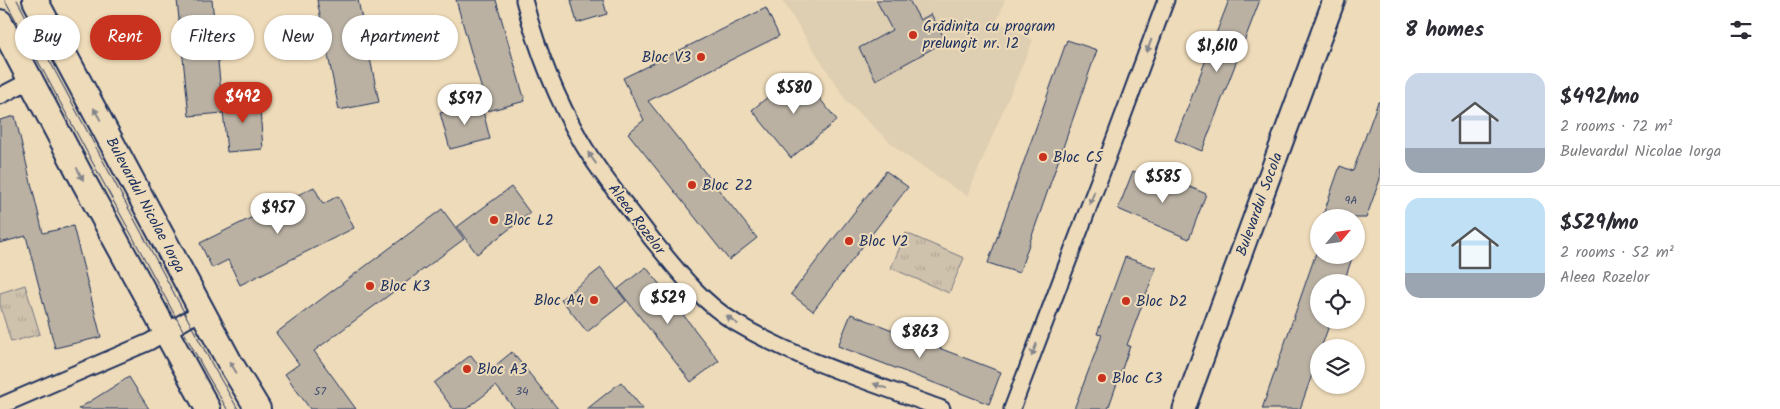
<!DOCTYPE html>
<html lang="en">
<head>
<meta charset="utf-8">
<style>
  body { margin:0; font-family:Kalam,sans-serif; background:#f2f2f3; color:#2b2b33; height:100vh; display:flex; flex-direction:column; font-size:19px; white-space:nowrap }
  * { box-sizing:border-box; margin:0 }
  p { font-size:16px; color:#7c7c81 }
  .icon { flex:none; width:28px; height:28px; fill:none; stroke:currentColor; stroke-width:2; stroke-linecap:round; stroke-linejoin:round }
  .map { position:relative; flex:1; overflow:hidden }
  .drawer { display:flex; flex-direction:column; background:#fff; width:400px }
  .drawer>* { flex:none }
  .guide { position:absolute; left:15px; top:15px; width:475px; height:45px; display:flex; gap:10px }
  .needle { width:32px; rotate:61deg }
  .controls { position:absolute; left:1310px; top:209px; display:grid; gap:10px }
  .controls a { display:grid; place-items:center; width:55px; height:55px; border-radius:50%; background:#fff; box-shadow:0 1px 4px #0004; font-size:25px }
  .price { position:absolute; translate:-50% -42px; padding:0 11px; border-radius:18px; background:#fff; color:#222; font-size:16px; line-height:32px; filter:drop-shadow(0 1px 2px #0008) }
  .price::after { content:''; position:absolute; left:50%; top:30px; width:15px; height:11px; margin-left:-8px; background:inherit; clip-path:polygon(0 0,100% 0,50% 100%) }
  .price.current { background:#c8321e; color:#fff }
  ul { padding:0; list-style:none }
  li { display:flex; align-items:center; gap:15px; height:125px; padding:0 25px }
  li+li { border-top:1px solid #e1e1e2 }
  li span { display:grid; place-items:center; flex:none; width:140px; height:100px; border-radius:15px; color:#555 }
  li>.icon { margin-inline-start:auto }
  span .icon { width:60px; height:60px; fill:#fffc; stroke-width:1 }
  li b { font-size:21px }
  h2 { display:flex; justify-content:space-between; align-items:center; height:60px; padding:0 25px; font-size:21px }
  .pill { padding:0 18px; border-radius:22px; background:#fff; box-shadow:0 1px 4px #0004; font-size:18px; line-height:45px }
  .pill.current { background:#c8321e; color:#fff }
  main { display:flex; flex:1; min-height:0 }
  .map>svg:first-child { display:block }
  .built { fill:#deceb2 }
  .park { fill:url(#park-tufts); stroke:#757885 }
  .building { fill:#bab1a3; stroke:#1b2f5e }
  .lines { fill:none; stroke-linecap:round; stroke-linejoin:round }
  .minor-casing { stroke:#1b2f5e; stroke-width:19 }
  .secondary-casing { stroke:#1b2f5e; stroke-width:25 }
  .primary-casing { stroke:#1b2f5e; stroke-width:28 }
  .minor { stroke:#eedbb9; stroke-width:15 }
  .secondary { stroke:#eedbb9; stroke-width:21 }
  .primary { stroke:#eedbb9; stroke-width:24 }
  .tram { stroke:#1b2f5e; stroke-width:1 }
  .oneway { fill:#84858c }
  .poi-dot { fill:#c8321e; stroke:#eedbb9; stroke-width:2 }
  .labels { text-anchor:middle; stroke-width:4; stroke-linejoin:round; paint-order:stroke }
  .number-label { font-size:12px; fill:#43506f }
  .poi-label { font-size:15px; fill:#1b2f5e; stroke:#eedbb9; text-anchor:start }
  .street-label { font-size:15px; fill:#1b2f5e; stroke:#eedbb9 }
</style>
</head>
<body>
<main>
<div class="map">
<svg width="1380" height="409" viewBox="0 0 1380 409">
  <defs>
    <pattern id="park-tufts" width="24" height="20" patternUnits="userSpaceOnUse" patternTransform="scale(1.25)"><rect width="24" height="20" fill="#cfc2ac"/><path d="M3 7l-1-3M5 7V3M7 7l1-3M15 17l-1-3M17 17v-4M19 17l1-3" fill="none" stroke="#b1a796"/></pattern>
  </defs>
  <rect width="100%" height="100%" fill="#eedbb9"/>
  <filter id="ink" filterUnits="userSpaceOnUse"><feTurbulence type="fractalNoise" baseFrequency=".02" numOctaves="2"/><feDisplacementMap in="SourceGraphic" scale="10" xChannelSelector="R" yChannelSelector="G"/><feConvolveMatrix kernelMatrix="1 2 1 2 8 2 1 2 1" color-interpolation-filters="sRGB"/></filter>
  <g filter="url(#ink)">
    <polygon class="built" points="782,0 1005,0 997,21 1033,40 967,196 902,153 847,102"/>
    <g class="park">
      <polygon points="906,233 964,258 949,293 891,268"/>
      <polygon points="25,285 40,334 11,342 0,305 0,293"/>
    </g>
    <g class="building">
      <polygon points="177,0 212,0 223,113 189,116"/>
      <polygon points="317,0 358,0 379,102 339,110"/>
      <polygon points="456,0 496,0 525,101 488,111"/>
      <polygon points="571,0 603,0 607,14 577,23"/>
      <polygon points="876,0 909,0 920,20 931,14 946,41 876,80 859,48 892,30"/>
      <polygon points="1229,0 1260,0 1202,151 1175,140"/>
      <polygon points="766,8 779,36 648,101 757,238 729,260 628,133 644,120 623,78"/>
      <polygon points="1067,40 1097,50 1019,273 988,263"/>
      <polygon points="798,72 837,120 791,158 752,110"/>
      <polygon points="259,97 263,149 227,152 222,100"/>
      <polygon points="1378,102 1380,102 1380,179 1366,218 1322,218 1340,166 1353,171"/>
      <polygon points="481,103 490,139 450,149 440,113"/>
      <polygon points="15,116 43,233 73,226 101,337 55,348 26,236 0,243 0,120"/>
      <polygon points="886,171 908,187 813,311 791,294"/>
      <polygon points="1133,171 1181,189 1183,184 1206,194 1189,239 1118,209"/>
      <polygon points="314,187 323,204 338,196 354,228 240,285 228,260 212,268 200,243"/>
      <polygon points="511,187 530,213 477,254 457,227"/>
      <polygon points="442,209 464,239 314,351 356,409 310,409 285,374 299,364 276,333"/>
      <polygon points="1316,253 1319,253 1319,255 1353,255 1344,282 1319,282 1319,320 1331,320 1321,348 1319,348 1319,355 1300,409 1262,409"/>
      <polygon points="1125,257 1156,268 1127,345 1130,346 1108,409 1074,409 1102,335 1097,334"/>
      <polygon points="646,267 719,361 691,382 618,289"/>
      <polygon points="601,268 626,301 587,332 561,299"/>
      <polygon points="851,314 1001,372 989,404 838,346"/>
      <polygon points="512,352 558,409 515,409 496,386 466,409 453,409 434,383 471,355 485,374"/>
      <polygon points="129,377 149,409 78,409"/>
      <polygon points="621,382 643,409 587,409"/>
    </g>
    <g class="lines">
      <g class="minor-casing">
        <g id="minor">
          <path d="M524 0C537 49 557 100 582 143 602 177 628 207 651 238 676 269 702 303 736 323 800 361 873 383 942 409"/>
          <polyline points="0,96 31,80"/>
          <polyline points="0,406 149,342 202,311"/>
          <polyline points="1012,409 1110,151 1166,0"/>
        </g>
      </g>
      <g class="secondary-casing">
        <polyline id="secondary" points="1184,409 1334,0"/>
      </g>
      <g class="primary-casing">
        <g id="primary">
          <polyline points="35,0 229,361 258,409"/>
          <polyline points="0,22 84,182 208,409"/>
        </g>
      </g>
      <use href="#minor" class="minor"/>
      <use href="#secondary" class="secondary"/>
      <use href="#primary" class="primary"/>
      <g class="tram">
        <polyline points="5,0 206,373 227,409"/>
        <polyline points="17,0 214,368 238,409"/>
      </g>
    </g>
    <defs><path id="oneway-solid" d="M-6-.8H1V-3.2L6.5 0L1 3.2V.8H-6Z" transform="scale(1.25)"/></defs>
    <g class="oneway">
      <use href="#oneway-solid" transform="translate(1149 46) rotate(110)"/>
      <use href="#oneway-solid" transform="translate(97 114) rotate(-119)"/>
      <use href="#oneway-solid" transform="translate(592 158) rotate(-125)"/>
      <use href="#oneway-solid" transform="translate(80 174) rotate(62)"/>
      <use href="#oneway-solid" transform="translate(1092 198) rotate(111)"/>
      <use href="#oneway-solid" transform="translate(732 320) rotate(-144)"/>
      <use href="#oneway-solid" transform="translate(1034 350) rotate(111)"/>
      <use href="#oneway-solid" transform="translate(233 367) rotate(-121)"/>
      <use href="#oneway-solid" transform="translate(880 386) rotate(-160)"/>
    </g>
  </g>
  <g class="poi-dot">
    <circle cx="913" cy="35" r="5"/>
    <circle cx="701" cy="57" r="5"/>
    <circle cx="1043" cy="157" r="5"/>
    <circle cx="692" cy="185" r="5"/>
    <circle cx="494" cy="220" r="5"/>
    <circle cx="849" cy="241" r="5"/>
    <circle cx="370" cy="286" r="5"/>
    <circle cx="594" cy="300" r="5"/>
    <circle cx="1126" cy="301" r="5"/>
    <circle cx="467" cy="369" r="5"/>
    <circle cx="1102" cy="378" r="5"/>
  </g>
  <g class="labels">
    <g class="number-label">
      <text x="1351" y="204">9A</text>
      <text x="320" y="395">57</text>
      <text x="522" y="395">34</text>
    </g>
    <g class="poi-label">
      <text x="923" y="31">Grădinița cu program<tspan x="923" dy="17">prelungit nr. 12</tspan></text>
      <text x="691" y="62" text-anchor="end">Bloc V3</text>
      <text x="1053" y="162">Bloc C5</text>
      <text x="702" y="190">Bloc Z2</text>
      <text x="504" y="225">Bloc L2</text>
      <text x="859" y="246">Bloc V2</text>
      <text x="380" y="291">Bloc K3</text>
      <text x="584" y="305" text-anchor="end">Bloc A4</text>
      <text x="1136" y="306">Bloc D2</text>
      <text x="477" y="374">Bloc A3</text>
      <text x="1112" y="383">Bloc C3</text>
    </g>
    <g class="street-label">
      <text transform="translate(1259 204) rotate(-70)" y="5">Bulevardul Socola</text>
      <text transform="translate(146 205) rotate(62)" y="5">Bulevardul Nicolae Iorga</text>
      <text transform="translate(637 219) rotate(53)" y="5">Aleea Rozelor</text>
    </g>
  </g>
</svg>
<div class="controls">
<a><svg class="needle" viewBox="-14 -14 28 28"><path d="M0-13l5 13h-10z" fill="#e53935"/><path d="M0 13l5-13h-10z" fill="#7c7c81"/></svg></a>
<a><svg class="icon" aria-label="locate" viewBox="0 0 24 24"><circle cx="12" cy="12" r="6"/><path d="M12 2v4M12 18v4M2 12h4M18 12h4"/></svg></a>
<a><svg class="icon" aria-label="layers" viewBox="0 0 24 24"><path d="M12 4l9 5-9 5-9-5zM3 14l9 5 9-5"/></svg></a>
</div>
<b class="price" style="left:1217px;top:73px">$1,610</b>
<b class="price" style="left:794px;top:115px">$580</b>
<b class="price current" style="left:243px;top:124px">$492</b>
<b class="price" style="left:465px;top:126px">$597</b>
<b class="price" style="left:1163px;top:204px">$585</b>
<b class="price" style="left:278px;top:235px">$957</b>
<b class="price" style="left:668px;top:325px">$529</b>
<b class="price" style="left:920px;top:359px">$863</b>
<div class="guide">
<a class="pill">Buy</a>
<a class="pill current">Rent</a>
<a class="pill">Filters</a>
<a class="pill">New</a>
<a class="pill">Apartment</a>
</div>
</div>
<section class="drawer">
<h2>8 homes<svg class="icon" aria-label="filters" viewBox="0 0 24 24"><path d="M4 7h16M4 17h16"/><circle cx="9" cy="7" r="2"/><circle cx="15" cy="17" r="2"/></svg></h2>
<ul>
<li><span style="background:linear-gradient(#c9d6e8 75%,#9aa5b1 0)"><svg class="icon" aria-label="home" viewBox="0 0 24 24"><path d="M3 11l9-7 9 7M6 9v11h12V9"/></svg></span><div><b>$492/mo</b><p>2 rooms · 72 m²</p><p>Bulevardul Nicolae Iorga</p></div></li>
<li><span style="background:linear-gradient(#bfe0f5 75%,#9aa5b1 0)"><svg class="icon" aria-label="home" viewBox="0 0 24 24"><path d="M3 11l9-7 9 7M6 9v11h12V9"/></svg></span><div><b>$529/mo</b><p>2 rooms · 52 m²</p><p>Aleea Rozelor</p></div></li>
</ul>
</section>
</main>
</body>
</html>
